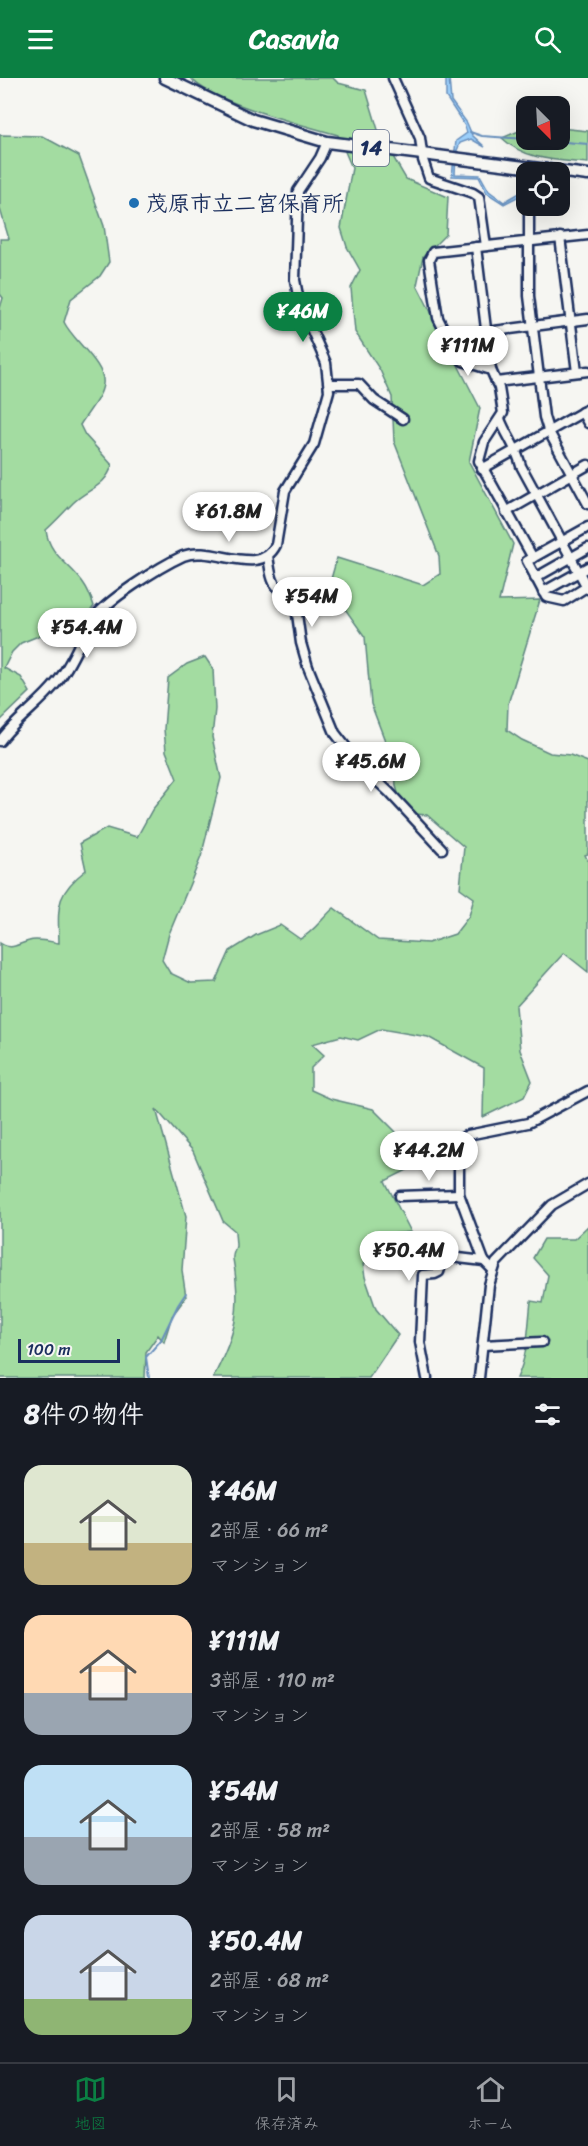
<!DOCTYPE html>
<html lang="ja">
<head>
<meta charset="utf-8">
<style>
  body { margin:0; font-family:Sriracha,"Klee One",sans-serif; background:#242831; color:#f1f3f6; height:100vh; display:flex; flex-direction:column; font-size:22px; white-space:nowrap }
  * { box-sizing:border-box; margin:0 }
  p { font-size:20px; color:#9ea1a6 }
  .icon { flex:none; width:33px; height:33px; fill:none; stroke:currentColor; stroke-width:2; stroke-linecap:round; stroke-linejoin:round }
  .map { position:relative; height:1300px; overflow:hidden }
  .panel { display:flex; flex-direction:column; background:#171b24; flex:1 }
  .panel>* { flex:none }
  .needle { width:39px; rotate:156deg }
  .fabs { position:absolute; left:516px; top:18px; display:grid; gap:12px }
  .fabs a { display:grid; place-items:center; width:54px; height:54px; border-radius:12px; background:#171b24; box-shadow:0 6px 24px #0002; font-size:30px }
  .scale { position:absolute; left:18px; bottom:15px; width:102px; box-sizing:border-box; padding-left:6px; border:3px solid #1b2f5e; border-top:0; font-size:16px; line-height:21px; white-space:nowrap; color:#1b2f5e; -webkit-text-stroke:4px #f6f6f2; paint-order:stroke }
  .price { position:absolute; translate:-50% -51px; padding:0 14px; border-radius:21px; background:#fff; color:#222; font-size:20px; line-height:39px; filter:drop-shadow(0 2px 3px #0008) }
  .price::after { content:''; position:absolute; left:50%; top:36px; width:18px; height:14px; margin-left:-9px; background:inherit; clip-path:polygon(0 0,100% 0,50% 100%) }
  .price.active { background:#0b8043; color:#fff }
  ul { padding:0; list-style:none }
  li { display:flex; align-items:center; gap:18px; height:150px; padding:0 24px }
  li span { display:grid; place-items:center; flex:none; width:168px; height:120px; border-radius:18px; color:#555 }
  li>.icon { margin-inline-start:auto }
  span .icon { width:72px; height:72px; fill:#fffc; stroke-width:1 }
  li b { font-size:26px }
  h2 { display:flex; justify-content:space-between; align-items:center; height:72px; padding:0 24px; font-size:26px }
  header { display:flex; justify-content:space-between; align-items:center; height:78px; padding:0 24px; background:#0b8043; color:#fff; font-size:27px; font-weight:700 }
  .tabs { display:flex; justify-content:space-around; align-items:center; height:84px; border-top:2px solid #363941; background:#171b24; font-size:16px; color:#9ea1a6 }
  .tabs a { display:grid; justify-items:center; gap:3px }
  .tabs .active { color:#0b8043 }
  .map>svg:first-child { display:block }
  .green { fill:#a3dca1; stroke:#5f8680; stroke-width:1.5 }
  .water { fill:#9ccffa; stroke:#688fbc; stroke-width:1.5 }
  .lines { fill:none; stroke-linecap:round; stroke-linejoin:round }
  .stream { stroke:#688fbc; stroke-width:2 }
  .minor-casing { stroke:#1b2f5e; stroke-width:13 }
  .major-casing { stroke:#1b2f5e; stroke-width:15 }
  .minor { stroke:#f6f6f2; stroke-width:8 }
  .major { stroke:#f6f6f2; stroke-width:10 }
  .poi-dot { fill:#1f6fb2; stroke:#f6f6f2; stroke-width:2 }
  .labels { text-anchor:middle; stroke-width:4.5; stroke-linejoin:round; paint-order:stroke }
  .shield { fill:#f6f6f2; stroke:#5d6b8a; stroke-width:1.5 }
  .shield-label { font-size:21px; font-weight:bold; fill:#1b2f5e }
  .poi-label { font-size:22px; font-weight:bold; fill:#1b2f5e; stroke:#f6f6f2; text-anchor:start }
</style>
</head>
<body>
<header><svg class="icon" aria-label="menu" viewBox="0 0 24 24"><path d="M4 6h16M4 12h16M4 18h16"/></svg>Casavia<svg class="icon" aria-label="search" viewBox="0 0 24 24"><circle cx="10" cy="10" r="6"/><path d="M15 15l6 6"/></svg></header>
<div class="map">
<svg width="588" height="1300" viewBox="0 0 588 1300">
  <rect width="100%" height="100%" fill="#f6f6f2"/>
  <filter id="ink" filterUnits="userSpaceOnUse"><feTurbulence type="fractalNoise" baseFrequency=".0167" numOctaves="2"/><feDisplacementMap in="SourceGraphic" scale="12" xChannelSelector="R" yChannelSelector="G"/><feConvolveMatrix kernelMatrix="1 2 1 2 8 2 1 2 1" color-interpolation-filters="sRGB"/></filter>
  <g filter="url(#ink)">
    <g class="green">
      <path d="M191 0H333L338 5 366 12 379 55 406 101 448 119 446 156 423 179 417 207 480 330 469 384 513 466 499 523 540 522 508 626 507 652 522 662 550 675 570 677 588 684V776L585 777 588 783V894L564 875 516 928 520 972 532 1003 524 1019 483 1039 484 990 428 959 381 951 358 962 341 958 312 966 324 977 311 990V1012L331 1021 373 1031 398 1056 421 1085 385 1103 411 1154 391 1156 399 1179 363 1186 365 1199 376 1231 398 1257 369 1300H213C236 1256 242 1231 233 1181 232 1176 235 1173 236 1168 236 1163 235 1158 235 1153L223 1143 193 1073 156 1031 186 1138 182 1192 186 1219 172 1238 164 1264 158 1257 146 1274 145 1300H0V865C12 873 17 866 29 863 37 860 51 864 59 865 58 829 55 816 86 792L80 765 107 750 137 759 152 732 177 701 166 673 164 651 168 600 187 586 205 579 213 591 215 631 212 659 221 700 201 779 169 856 162 882 170 895 191 905 216 904 230 873 256 857 280 847 300 861C313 855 323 839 334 830L378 862 428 865 455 856 469 838 474 820 460 810 464 769 427 737 404 735 396 708 395 689 371 626 365 559 338 521 331 501 337 480 423 507 440 496 439 478 394 363 392 319 380 292 355 254 351 210 360 192 347 169 341 150 352 90 338 57C306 48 208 23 191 0Z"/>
      <path d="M526 50V62H560V50L588 53V85C557 82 526 83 502 60Z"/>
      <path d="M0 57 42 58 79 78 104 148 109 184 100 198 71 221 64 244C72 262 106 286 103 306 102 319 87 335 80 347L85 357 112 387C106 409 87 411 73 425 64 434 55 444 46 452 49 478 71 486 84 506 89 513 91 520 94 528L86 539 21 565 12 574 4 590 21 599 30 614 0 643V230L3 220 0 216V161H9L0 131Z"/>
      <path d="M588 1148V1300H517C528 1277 528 1249 531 1223L543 1225 548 1197 533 1180 544 1161H574Z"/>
    </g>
    <polygon class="water" points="446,0 449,0 451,23 467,45 472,57 485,69 471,61 460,65 456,75 455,96 480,97 489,113 504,124 523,113 526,113 526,116 523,116 504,126 487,115 479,99 452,98 456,63 467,55 465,48 446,19"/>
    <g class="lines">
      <g class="stream">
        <polyline points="470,54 482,58 526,61"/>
        <polyline points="542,62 588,66"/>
        <polyline points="149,1300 146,1279 161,1262 178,1227 186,1215"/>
      </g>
      <g class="minor-casing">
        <g id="minor">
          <polyline points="393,0 420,60 423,82 429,100 473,115 479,119 486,168"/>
          <polyline points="529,128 529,218 544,339 548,352 588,426"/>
          <polyline points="560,159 577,294"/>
          <polyline points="476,169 491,292"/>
          <polyline points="447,259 588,241"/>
          <polyline points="496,304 588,293"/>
          <polyline points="329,306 359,306 374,322 403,341"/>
          <polyline points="582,334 588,345"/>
          <path d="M500 341C507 359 516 368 521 388L588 511"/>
          <polyline points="482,391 588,331"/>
          <polyline points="506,434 588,387"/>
          <polyline points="588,449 527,483 546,519 564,523 588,508"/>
          <path d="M268 478C271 495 270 513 291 514L299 522 297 536 301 565 308 589 335 655 360 687 389 714 442 771"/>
          <polyline points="533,480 479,383 484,364 503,335 499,310 491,292 463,283 456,276 438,240 429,182 433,174 588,157"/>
          <polyline points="535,500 588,470"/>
          <polyline points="543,514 588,489"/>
          <path d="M0 663C16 641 40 626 57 604 72 586 79 564 91 544 103 524 161 488 183 478 212 466 259 501 276 467L285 413 314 366 329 313 326 285 299 223 295 202 298 113 320 80 327 64"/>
          <polyline points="400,1118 459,1116"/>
          <polyline points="493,1192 484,1183 459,1116 459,1061 468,1057 528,1045 588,1013"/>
          <polyline points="483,1267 542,1264"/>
          <polyline points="427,1300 420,1264 423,1197 435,1196 439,1194 443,1181 450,1179 484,1183"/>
          <polyline points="479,1300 489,1207 496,1185 552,1127 588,1106"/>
        </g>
      </g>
      <g class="major-casing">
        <polyline id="major" points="165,0 253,42 327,64 588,97"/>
      </g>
      <use href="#minor" class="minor"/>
      <use href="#major" class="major"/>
    </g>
  </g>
  <circle class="poi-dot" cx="134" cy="125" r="6"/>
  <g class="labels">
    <rect class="shield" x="353" y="52" width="36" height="36" rx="4.5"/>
    <g class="shield-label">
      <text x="371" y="77">14</text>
    </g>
    <g class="poi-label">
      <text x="146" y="133">茂原市立二宮保育所</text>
    </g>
  </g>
</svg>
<div class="fabs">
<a><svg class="needle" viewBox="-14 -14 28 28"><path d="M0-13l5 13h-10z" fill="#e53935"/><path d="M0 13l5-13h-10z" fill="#9ea1a6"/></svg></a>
<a><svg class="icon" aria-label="locate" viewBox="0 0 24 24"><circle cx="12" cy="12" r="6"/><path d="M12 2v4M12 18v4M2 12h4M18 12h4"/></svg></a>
</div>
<div class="scale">100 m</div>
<b class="price active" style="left:303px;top:265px">¥46M</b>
<b class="price" style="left:468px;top:299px">¥111M</b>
<b class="price" style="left:229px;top:465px">¥61.8M</b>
<b class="price" style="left:312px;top:550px">¥54M</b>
<b class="price" style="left:87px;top:581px">¥54.4M</b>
<b class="price" style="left:371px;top:715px">¥45.6M</b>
<b class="price" style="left:429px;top:1104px">¥44.2M</b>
<b class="price" style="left:409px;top:1204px">¥50.4M</b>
</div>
<section class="panel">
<h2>8件の物件<svg class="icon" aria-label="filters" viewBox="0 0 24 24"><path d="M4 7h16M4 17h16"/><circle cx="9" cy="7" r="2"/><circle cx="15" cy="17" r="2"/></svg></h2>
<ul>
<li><span style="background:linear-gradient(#dfe7d0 65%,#c2b280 0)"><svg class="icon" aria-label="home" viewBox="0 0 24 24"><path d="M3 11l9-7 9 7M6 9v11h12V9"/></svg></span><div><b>¥46M</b><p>2部屋 · 66 m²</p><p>マンション</p></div></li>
<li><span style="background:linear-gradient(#ffd9b3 65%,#9aa5b1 0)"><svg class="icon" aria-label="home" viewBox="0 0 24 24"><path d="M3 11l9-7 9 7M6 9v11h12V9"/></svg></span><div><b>¥111M</b><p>3部屋 · 110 m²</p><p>マンション</p></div></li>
<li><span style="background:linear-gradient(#bfe0f5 60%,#9aa5b1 0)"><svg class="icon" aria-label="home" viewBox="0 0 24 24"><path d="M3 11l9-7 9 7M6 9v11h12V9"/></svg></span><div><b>¥54M</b><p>2部屋 · 58 m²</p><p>マンション</p></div></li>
<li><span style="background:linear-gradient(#c9d6e8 70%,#8fb573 0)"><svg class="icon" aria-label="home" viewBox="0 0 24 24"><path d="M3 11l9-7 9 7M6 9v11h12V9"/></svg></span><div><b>¥50.4M</b><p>2部屋 · 68 m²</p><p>マンション</p></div></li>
</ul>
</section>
<nav class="tabs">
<a class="active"><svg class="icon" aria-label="map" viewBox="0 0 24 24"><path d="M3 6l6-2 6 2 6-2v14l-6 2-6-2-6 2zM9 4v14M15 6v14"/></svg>地図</a>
<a><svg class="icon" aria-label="saved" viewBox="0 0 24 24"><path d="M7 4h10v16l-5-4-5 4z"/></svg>保存済み</a>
<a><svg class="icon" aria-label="home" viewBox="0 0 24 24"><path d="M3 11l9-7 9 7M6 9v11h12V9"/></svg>ホーム</a>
</nav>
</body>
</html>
